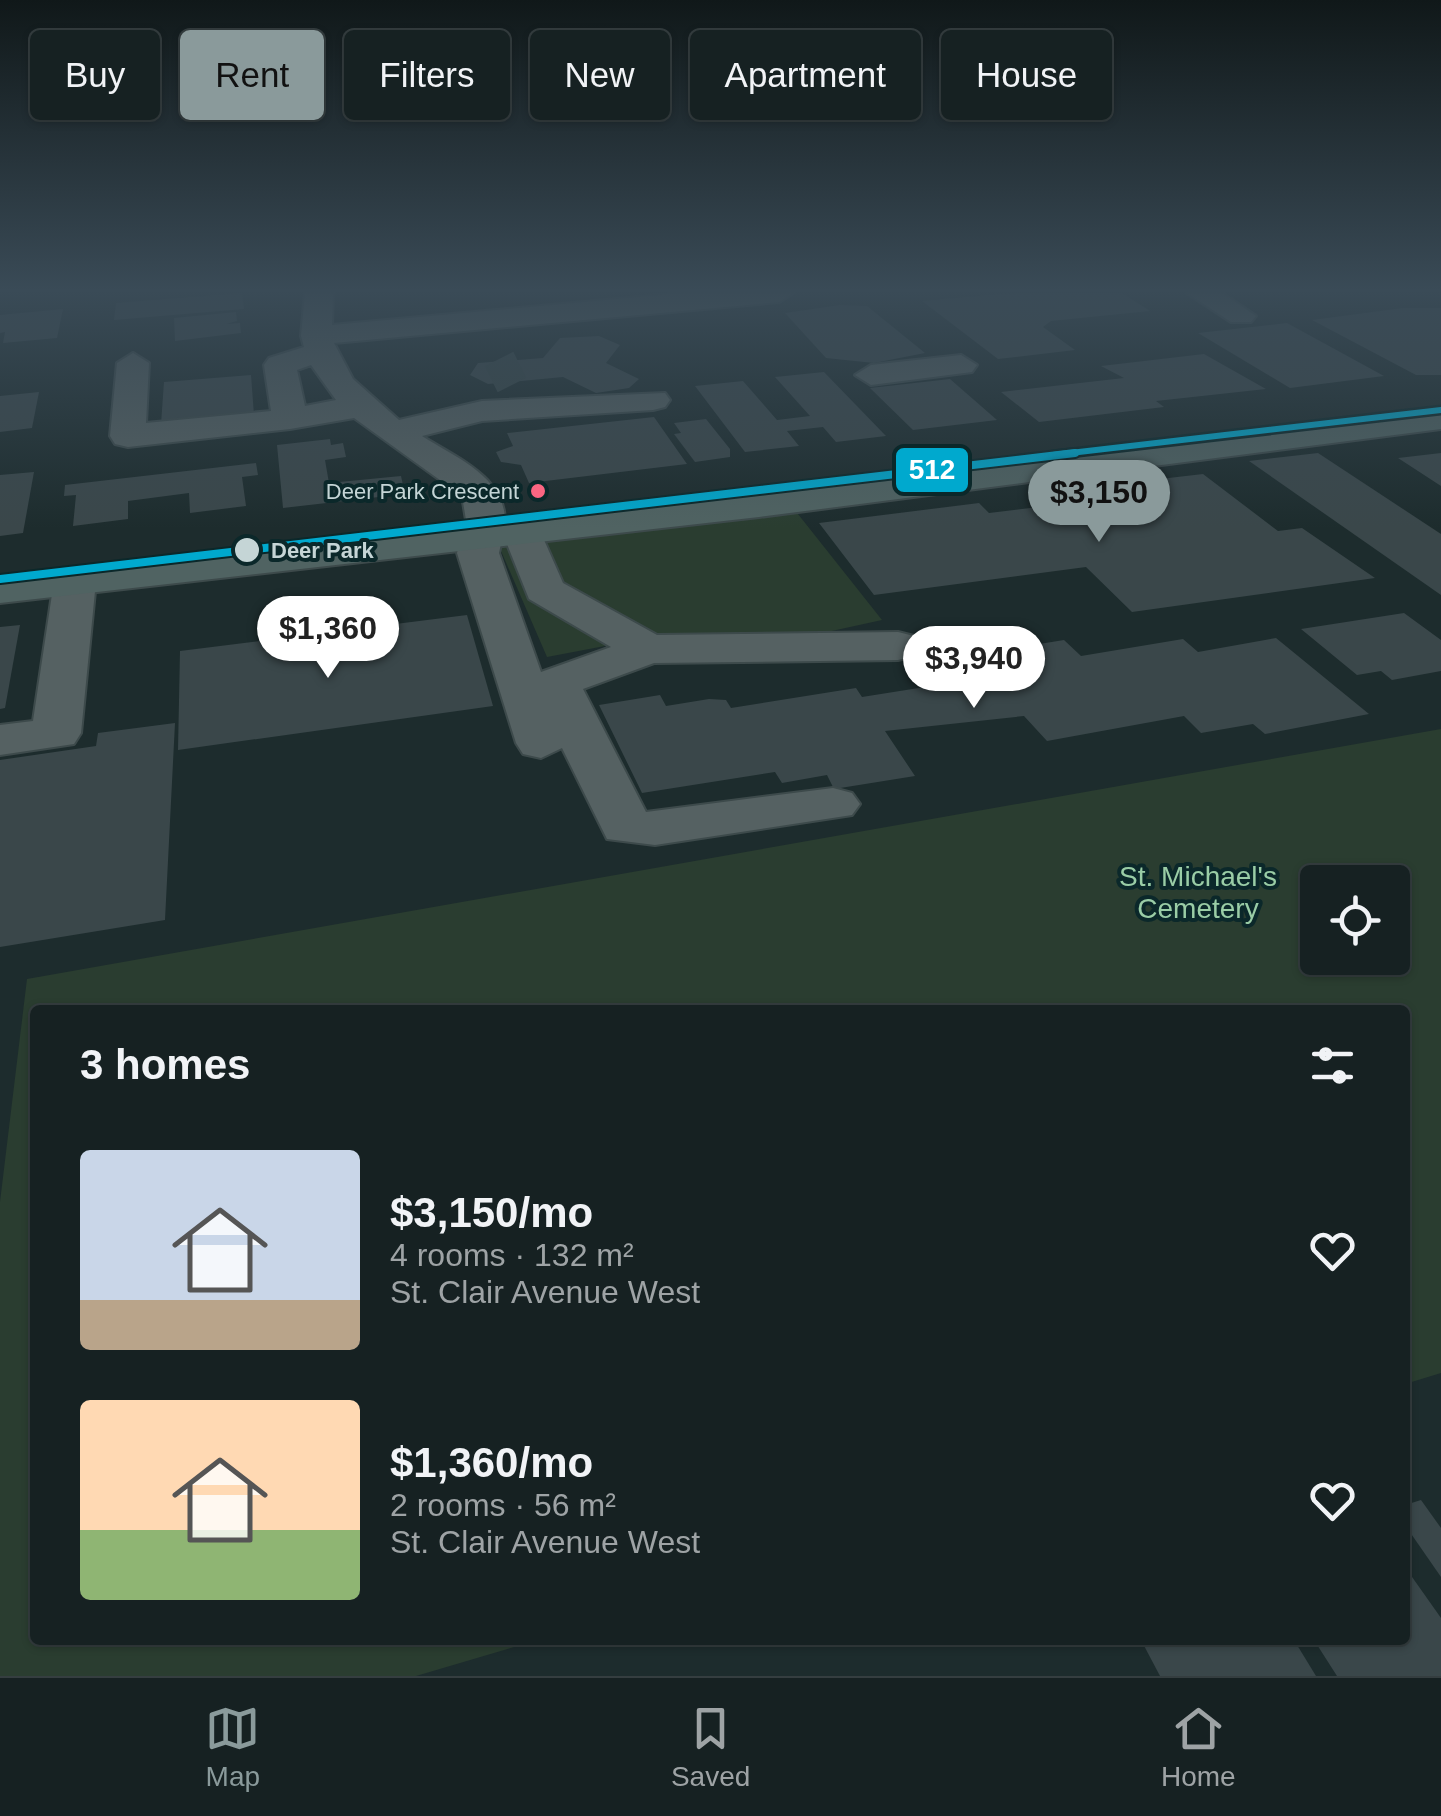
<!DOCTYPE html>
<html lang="en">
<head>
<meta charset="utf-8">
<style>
  body { margin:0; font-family:Arial,sans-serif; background:#1f292a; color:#f1f3f6; height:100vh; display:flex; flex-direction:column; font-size:38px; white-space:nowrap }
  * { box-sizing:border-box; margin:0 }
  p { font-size:32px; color:#9ea3a5 }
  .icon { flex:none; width:55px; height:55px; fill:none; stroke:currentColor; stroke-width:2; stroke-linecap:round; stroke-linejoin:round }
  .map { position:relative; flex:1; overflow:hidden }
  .side { position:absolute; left:30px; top:1005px; width:1380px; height:640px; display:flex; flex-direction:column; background:#162122; border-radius:10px; box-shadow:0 2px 8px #0004,0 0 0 2px #353e40 }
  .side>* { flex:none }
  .top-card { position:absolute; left:30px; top:30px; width:1382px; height:90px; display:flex; gap:20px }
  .tools { position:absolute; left:1300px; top:865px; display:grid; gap:20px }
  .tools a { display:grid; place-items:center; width:110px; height:110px; border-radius:10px; background:#162122; box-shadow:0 2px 8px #0004,0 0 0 2px #353e40; font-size:50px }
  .price { position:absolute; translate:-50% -85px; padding:0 22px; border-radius:35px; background:#fff; color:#222; font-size:32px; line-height:65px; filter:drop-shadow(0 2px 5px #0008) }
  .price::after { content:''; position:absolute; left:50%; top:60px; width:30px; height:22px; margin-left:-15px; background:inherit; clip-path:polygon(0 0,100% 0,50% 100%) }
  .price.current { background:#8a9a9b; color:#111 }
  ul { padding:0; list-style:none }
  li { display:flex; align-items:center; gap:30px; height:250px; padding:0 50px }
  li span { display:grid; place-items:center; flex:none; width:280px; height:200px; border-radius:10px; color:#555 }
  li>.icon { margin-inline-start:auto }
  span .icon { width:120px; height:120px; fill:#fffc; stroke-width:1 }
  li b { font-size:42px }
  h2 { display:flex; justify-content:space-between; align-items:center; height:120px; padding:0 50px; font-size:42px }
  .pill { padding:0 35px; border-radius:10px; background:#162122; box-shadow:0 2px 8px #0004,0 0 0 2px #353e40; font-size:35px; line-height:90px }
  .pill.current { background:#8a9a9b; color:#111 }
  .dock { display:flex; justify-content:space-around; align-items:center; height:140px; border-top:2px solid #353e40; background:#162122; font-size:28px; color:#9ea3a5 }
  .dock a { display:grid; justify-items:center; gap:5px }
  .dock .current { color:#8a9a9b }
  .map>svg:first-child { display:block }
  .green { fill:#2a3d30; fill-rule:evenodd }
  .building { fill:#3a474a }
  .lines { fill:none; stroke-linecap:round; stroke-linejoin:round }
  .minor-tunnel { stroke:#364546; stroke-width:32; stroke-dasharray:32 16; stroke-linecap:butt }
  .minor-casing { stroke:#3d4a4b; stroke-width:4 }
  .major-casing { stroke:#3d4a4b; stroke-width:4 }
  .minor { fill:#556162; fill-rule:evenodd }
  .major { fill:#506362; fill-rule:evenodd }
  .tram-1-far1-casing { stroke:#0b282a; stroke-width:11 }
  .tram-1-casing { stroke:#0b282a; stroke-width:12 }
  .tram-1-far1 { stroke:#00a9ce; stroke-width:6 }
  .tram-1 { stroke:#00a9ce; stroke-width:8 }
  .bus-dot { fill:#fa6682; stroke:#0b282a; stroke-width:4 }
  .stop-dot { fill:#c5d5d6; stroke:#0b282a; stroke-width:4 }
  .labels { text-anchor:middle; stroke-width:8; stroke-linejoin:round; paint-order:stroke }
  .far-bus-label { font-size:22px; fill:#c5d5d6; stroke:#0b282a; text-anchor:end }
  .far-stop-label { font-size:22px; font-weight:bold; fill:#c5d5d6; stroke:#0b282a; text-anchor:start }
  .park-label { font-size:28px; fill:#9acda6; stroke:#0b282a }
  .line-badge { stroke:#0b282a; stroke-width:4 }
  .badge-label { font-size:28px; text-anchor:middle; font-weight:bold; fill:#fff }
</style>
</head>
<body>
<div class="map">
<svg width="1441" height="1676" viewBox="0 0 1441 1676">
  <rect width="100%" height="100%" fill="#1d2c2d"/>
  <g class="green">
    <polygon points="794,509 882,620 818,634 647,638 547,657 498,544"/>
    <path d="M1441 729V1373L1405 1384V1010H35V1640H538L416 1676H0V1202L27 979ZM1318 882H1392V958H1318Z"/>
  </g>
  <g class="building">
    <polygon points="242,293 244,309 114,320 116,303"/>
    <polygon points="1122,293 1150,311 1051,321 1043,327 1075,350 998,359 922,301 999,294"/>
    <polygon points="840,305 867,306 925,353 874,363 826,358 785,313"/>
    <polygon points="1403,308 1441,308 1441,375 1416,375 1312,320"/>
    <polygon points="63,309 57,338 3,343 5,332 0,333 0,315"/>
    <polygon points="236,312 237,321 226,324 240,323 241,333 175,341 174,318"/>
    <polygon points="1287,323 1384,376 1290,388 1198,333"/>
    <polygon points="599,336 620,345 606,363 639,379 629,388 596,393 563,377 488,384 470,375 478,363 543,358 560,338"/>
    <polygon points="1204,354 1266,389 1156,401 1164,407 1039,422 1001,392 1124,378 1101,366"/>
    <polygon points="824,372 886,436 836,442 823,427 787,431 799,446 745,452 695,386 743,381 777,420 810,416 775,377"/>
    <polygon points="251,375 254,415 161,424 164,382"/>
    <polygon points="950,379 997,420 913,430 870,388"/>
    <polygon points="39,392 32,428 0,432 0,396"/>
    <polygon points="654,417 687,464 529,483 521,465 501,462 496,452 513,446 507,433"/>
    <polygon points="706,419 730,449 730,457 695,462 674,434 681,433 674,423"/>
    <polygon points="330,439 331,445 343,443 346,457 325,460 329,483 401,476 405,494 283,508 277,445"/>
    <polygon points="1318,453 1441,534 1441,595 1249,461"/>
    <polygon points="1441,453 1441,486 1398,458"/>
    <polygon points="256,463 258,475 242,477 246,506 190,513 189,493 128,501 128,519 73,526 76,495 64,496 65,485"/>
    <polygon points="34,472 23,533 0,536 0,475"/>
    <polygon points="1203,474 1278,531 1302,528 1375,578 1132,612 1086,567 874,595 819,523 979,503 989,513 1070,503 1057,491"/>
    <polygon points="1404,613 1441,640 1441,671 1392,680 1381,671 1357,675 1301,629"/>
    <polygon points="467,615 493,706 178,750 180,651"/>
    <polygon points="20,625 5,708 0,709 0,627"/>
    <polygon points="1276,638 1369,714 1265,734 1253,724 1201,733 1184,716 1047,741 1024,716 885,731 915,776 834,789 827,775 782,783 775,772 642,793 599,705 660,695 666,706 709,699 726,700 731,708 856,688 862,697 988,677 970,655 1064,640 1081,656 1183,639 1198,652"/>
    <polygon points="175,723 165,920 0,947 0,760 96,746 98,733"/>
    <polygon points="1421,1500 1441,1528 1441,1577 1405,1525 1405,1505"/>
    <polygon points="1405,1567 1441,1618 1441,1676 1337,1676 1314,1640 1405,1640"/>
    <polygon points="1141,1640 1294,1640 1316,1676 1160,1676"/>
  </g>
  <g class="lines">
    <polyline class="minor-tunnel" points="499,359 512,385"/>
    <g class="minor-casing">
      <g id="minor">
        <path d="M305 293H333L332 325 682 293H793L779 302 334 343 353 379 399 420 482 401 665 393 670 400 665 407 653 410 482 421 422 436C458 459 513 480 504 532L509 524 523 521 537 524 563 583 657 635 898 632 914 636 921 646 914 656 898 660 654 663 583 689 646 812 833 788 852 793 860 804 852 815 655 845 607 839 562 748 541 758 523 754 516 743 457 553 466 520 462 496 354 418 290 429 128 447 115 444 110 436 117 363 133 353 149 363 146 423 271 411 264 365 269 358 304 347 301 336ZM311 365 336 400 305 406 297 370ZM503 534 529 599 611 647 541 672 499 553Z"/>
        <polygon points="1187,293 1222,293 1256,316 1251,322 1231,322"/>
        <polygon points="961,355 977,365 972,372 871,385 855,375 871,365"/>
        <polygon points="75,568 90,572 96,581 81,733 74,744 0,755 0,725 33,721 54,581 60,572"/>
      </g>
    </g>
    <g class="major-casing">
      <polygon id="major" points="1441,409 1441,429 759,517 0,603 0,577 759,493"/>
    </g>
    <use href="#minor" class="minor"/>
    <use href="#major" class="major"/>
    <g class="tram-1-far1-casing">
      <polyline id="tram-1-far1" points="1053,455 1441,410"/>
    </g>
    <g class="tram-1-casing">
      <polyline id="tram-1" points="0,579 1075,453"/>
    </g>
    <use href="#tram-1-far1" class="tram-1-far1"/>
    <use href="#tram-1" class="tram-1"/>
  </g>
  <linearGradient id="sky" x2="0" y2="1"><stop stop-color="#101819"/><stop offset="0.55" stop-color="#3a4b57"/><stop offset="1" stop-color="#3a4b57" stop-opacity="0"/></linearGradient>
  <rect width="1441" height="528" fill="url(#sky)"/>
  <circle class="bus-dot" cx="538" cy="491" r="9"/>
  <circle class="stop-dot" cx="247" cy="550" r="14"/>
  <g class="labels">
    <g class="far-bus-label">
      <text x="519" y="499">Deer Park Crescent</text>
    </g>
    <g class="far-stop-label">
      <text x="271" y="558">Deer Park</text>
    </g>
    <g class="park-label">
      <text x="1198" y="886">St. Michael's<tspan x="1198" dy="32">Cemetery</tspan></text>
    </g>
  </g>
  <rect class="line-badge" x="894" y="446" width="76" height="48" rx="10" fill="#00a9ce"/>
  <g class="badge-label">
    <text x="932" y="479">512</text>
  </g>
</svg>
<div class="tools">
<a><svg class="icon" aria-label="locate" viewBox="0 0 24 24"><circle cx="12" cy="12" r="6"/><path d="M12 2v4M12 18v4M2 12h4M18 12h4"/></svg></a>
</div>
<b class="price current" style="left:1099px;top:545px">$3,150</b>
<b class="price" style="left:328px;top:681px">$1,360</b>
<b class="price" style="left:974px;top:711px">$3,940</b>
<div class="top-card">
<a class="pill">Buy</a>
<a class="pill current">Rent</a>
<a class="pill">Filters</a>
<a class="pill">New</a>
<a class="pill">Apartment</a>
<a class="pill">House</a>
</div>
<section class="side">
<h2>3 homes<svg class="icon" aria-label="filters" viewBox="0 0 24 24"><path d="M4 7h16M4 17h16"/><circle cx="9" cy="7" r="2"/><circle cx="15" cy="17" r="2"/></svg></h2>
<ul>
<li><span style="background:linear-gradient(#c9d6e8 75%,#b9a48a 0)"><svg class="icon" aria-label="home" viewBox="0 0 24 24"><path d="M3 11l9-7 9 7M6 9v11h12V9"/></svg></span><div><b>$3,150/mo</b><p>4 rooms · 132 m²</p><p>St. Clair Avenue West</p></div><svg class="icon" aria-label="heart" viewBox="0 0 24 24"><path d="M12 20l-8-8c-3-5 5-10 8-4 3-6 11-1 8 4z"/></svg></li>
<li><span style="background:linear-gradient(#ffd9b3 65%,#8fb573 0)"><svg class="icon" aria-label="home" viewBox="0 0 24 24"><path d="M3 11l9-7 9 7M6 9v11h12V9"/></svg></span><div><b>$1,360/mo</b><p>2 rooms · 56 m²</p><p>St. Clair Avenue West</p></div><svg class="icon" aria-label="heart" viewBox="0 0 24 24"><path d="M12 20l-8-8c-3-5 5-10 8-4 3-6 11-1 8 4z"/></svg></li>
</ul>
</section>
</div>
<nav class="dock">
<a class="current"><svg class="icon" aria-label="map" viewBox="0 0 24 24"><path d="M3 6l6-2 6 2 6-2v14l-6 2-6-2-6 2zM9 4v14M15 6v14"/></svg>Map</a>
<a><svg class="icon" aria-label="saved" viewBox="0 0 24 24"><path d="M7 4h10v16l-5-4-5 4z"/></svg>Saved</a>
<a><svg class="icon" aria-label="home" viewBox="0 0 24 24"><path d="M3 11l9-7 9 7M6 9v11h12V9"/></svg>Home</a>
</nav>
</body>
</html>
